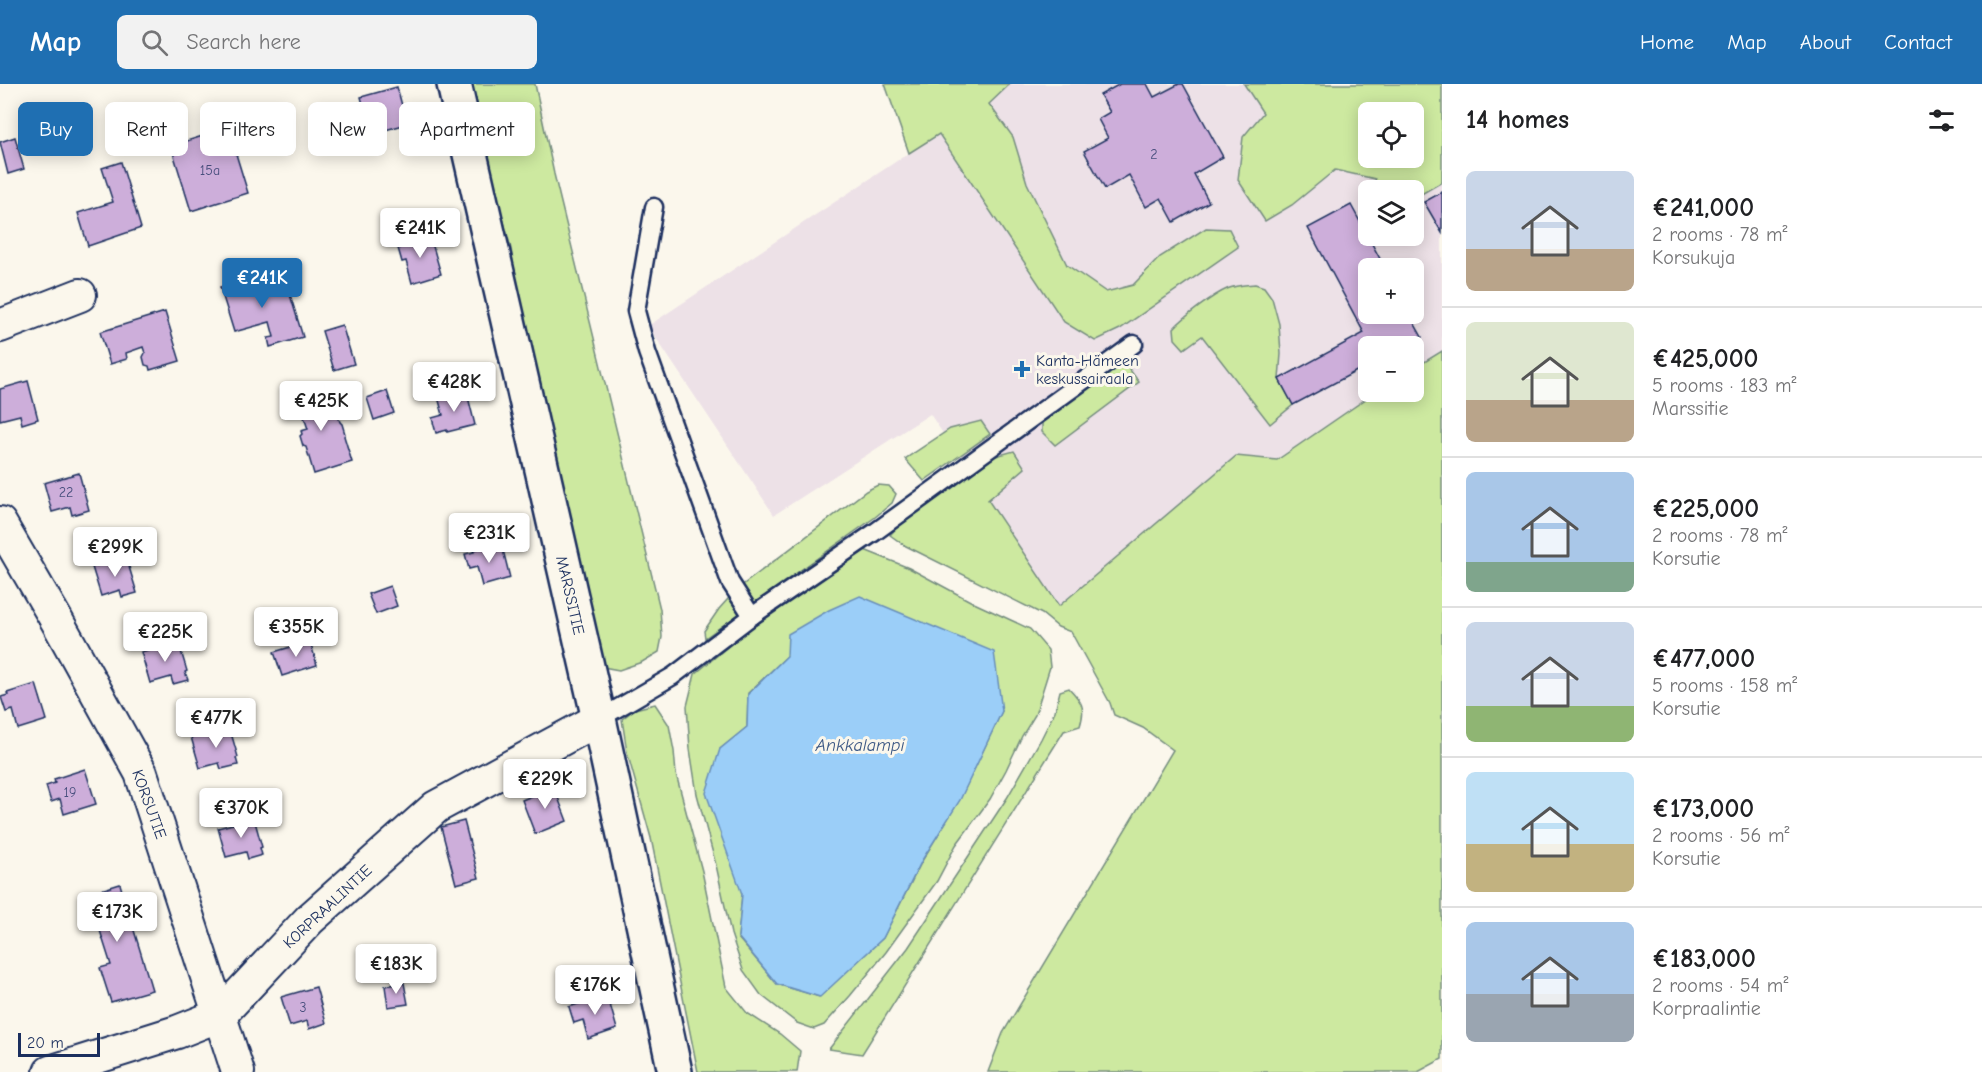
<!DOCTYPE html>
<html lang="en">
<head>
<meta charset="utf-8">
<style>
  body { margin:0; font-family:"Comic Neue",sans-serif; background:#f2f2f2; color:#202124; height:100vh; display:flex; flex-direction:column; font-size:22px; white-space:nowrap }
  * { box-sizing:border-box; margin:0 }
  p { font-size:20px; color:#757577 }
  .icon { flex:none; width:33px; height:33px; fill:none; stroke:currentColor; stroke-width:2; stroke-linecap:round; stroke-linejoin:round }
  .map { position:relative; flex:1; overflow:hidden }
  .details { display:flex; flex-direction:column; background:#fff; width:540px }
  .details>* { flex:none }
  .guide { position:absolute; left:18px; top:18px; width:570px; height:54px; display:flex; gap:12px }
  .fabs { position:absolute; left:1358px; top:18px; display:grid; gap:12px }
  .fabs a { display:grid; place-items:center; width:66px; height:66px; border-radius:9px; background:#fff; box-shadow:0 3px 15px #0003; font-size:30px }
  .scale { position:absolute; left:18px; bottom:15px; width:82px; box-sizing:border-box; padding-left:6px; border:3px solid #1b2f5e; border-top:0; font-size:16px; line-height:21px; white-space:nowrap; color:#1b2f5e; -webkit-text-stroke:4px #fbf7ec; paint-order:stroke }
  .price { position:absolute; translate:-50% -51px; padding:0 14px; border-radius:6px; background:#fff; color:#222; font-size:20px; line-height:39px; filter:drop-shadow(0 2px 3px #0008) }
  .price::after { content:''; position:absolute; left:50%; top:36px; width:18px; height:14px; margin-left:-9px; background:inherit; clip-path:polygon(0 0,100% 0,50% 100%) }
  .price.current { background:#1f6fb2; color:#fff }
  ul { padding:0; list-style:none }
  li { display:flex; align-items:center; gap:18px; height:150px; padding:0 24px }
  li+li { border-top:2px solid #e0e0e0 }
  li span { display:grid; place-items:center; flex:none; width:168px; height:120px; border-radius:9px; color:#555 }
  li>.icon { margin-inline-start:auto }
  span .icon { width:72px; height:72px; fill:#fffc; stroke-width:1 }
  li b { font-size:26px }
  h2 { display:flex; justify-content:space-between; align-items:center; height:72px; padding:0 24px; font-size:26px }
  .pill { padding:0 21px; border-radius:9px; background:#fff; box-shadow:0 3px 15px #0003; font-size:21px; line-height:54px }
  .pill.current { background:#1f6fb2; color:#fff }
  header { display:flex; align-items:center; gap:36px; box-sizing:border-box; height:84px; padding:0 30px; background:#1f6fb2; color:#fff }
  header strong { font-size:28px }
  nav { display:flex; gap:33px; margin-inline-start:auto; font-size:21px }
  .search { width:420px; height:54px; background:#f2f2f2; display:flex; align-items:center; gap:15px; box-sizing:border-box; padding:0 21px; border-radius:9px; color:#757577; font-size:22px }
  main { display:flex; flex:1; min-height:0 }
  .map>svg:first-child { display:block }
  .built { fill:#ede1e7; fill-rule:evenodd }
  .green { fill:#cde9a0; stroke:#748c7f; stroke-width:1.5; fill-rule:evenodd }
  .water { fill:#9bcef8; stroke:#688eba; stroke-width:1.5 }
  .building { fill:#cdaeda; stroke:#1b2f5e; stroke-width:1.5 }
  .lines { fill:none; stroke-linecap:round; stroke-linejoin:round }
  .lane-casing { stroke:#1b2f5e; stroke-width:21 }
  .street-casing { stroke:#1b2f5e; stroke-width:36 }
  .secondary-casing { stroke:#1b2f5e; stroke-width:38 }
  .lane { stroke:#fbf7ec; stroke-width:16 }
  .street { stroke:#fbf7ec; stroke-width:32 }
  .secondary { stroke:#fbf7ec; stroke-width:33 }
  .poi-dot { fill:#1f6fb2; stroke:#fbf7ec; stroke-width:2 }
  .labels { text-anchor:middle; stroke-width:6; stroke-linejoin:round; paint-order:stroke }
  .number-label { font-size:14px; fill:#484f7d }
  .poi-label { font-size:16px; fill:#1b2f5e; stroke:#fbf7ec; text-anchor:start }
  .street-label { font-size:16px; fill:#1b2f5e; stroke:#fbf7ec }
  .water-label { font-size:18px; font-style:italic; fill:#3b5784; stroke:#fbf7ec }
</style>
</head>
<body>
<header>
<strong>Map</strong>
<div class="search"><svg class="icon" aria-label="search" viewBox="0 0 24 24"><circle cx="10" cy="10" r="6"/><path d="M15 15l6 6"/></svg>Search here</div>
<nav><a>Home</a><a>Map</a><a>About</a><a>Contact</a></nav>
</header>
<main>
<div class="map">
<svg width="1442" height="988" viewBox="0 0 1442 988">
  <rect width="100%" height="100%" fill="#fbf7ec"/>
  <filter id="ink" filterUnits="userSpaceOnUse"><feTurbulence type="fractalNoise" baseFrequency=".0167" numOctaves="2"/><feDisplacementMap in="SourceGraphic" scale="12" xChannelSelector="R" yChannelSelector="G"/><feConvolveMatrix kernelMatrix="1 2 1 2 8 2 1 2 1" color-interpolation-filters="sRGB"/></filter>
  <g filter="url(#ink)">
    <path class="built" d="M956 0H1442V383L1413 308V262H1368V308H1376L1059 523 930 330 774 431 648 242 939 49ZM1368 28H1413V74H1368ZM1368 106H1413V152H1368ZM1368 184H1413V230H1368Z"/>
    <g class="green">
      <polygon points="472,0 535,0 554,90 660,525 662,553 659,568 642,578 619,586 603,583 600,561 583,486 558,396 547,333 522,235 511,165 488,77"/>
      <polygon points="885,0 1010,0 989,20 1013,53 1027,99 1067,181 1106,208 1133,201 1160,173 1206,144 1229,145 1238,163 1120,245 1095,257 1064,238 939,50 909,69"/>
      <path d="M1244 0H1442V98L1413 115V106H1380L1375 95 1335 86 1292 121 1265 137 1238 96 1243 53 1263 29ZM1368 28H1413V74H1368Z"/>
      <path d="M1255 200 1264 203 1272 214 1279 240 1281 270 1279 295 1293 321 1270 340 1202 252 1184 265 1175 255 1174 244C1184 233 1213 211 1227 205 1236 201 1245 201 1255 200Z"/>
      <polygon points="1442,267 1442,975 1418,988 988,988 1003,949 1173,666 1143,644 1114,631 1110,619 1071,548 1058,543 1042,530 904,461 890,451 901,439 996,372 1014,367 1025,384 988,416 1059,522 1236,372 1277,376 1376,308 1413,308 1413,285"/>
      <polygon points="1127,282 1139,298 1055,361 1042,348 1042,338 1114,285"/>
      <polygon points="981,337 990,350 924,397 905,375 950,345"/>
      <polygon points="878,401 889,402 896,410 892,419 874,434 705,554 704,547 719,525 736,506 866,407"/>
      <path d="M862 465 909 484 974 519 1030 545 1048 566 1050 583 1035 631 1022 652 1006 686 990 715 956 761 937 797 886 868 850 912 824 941 814 945 797 939 761 911 743 886 731 850 716 781 697 710 690 665 687 622 695 590 760 536ZM787 572 1002 627 960 715 922 777 883 854 819 913 777 900 738 854 742 810 720 665 747 643 748 609Z"/>
      <path d="M1069 604C1082 618 1086 623 1080 642L1064 647 862 970 829 965 908 864 1007 714 1041 655 1055 627 1060 607Z"/>
      <polygon points="655,620 669,641 674,667 676,690 702,787 726,903 747,929 780,950 800,967 797,988 698,988 651,754 627,668 622,635 635,625"/>
    </g>
    <polygon class="water" points="860,512 994,568 1002,627 960,716 922,776 883,854 820,913 777,900 738,853 742,810 706,709 720,665 747,643 748,610 787,572 788,550 829,526"/>
    <g class="building">
      <polygon points="1120,0 1147,0 1154,13 1179,0 1183,0 1223,73 1194,90 1209,118 1174,138 1161,114 1146,123 1129,91 1105,105 1084,67 1108,54 1098,35 1110,28 1100,11"/>
      <polygon points="397,3 407,40 378,48 372,29 366,31 361,13"/>
      <polygon points="228,44 248,109 191,127 171,62"/>
      <polygon points="15,53 24,85 8,90 0,58"/>
      <polygon points="121,78 141,144 88,162 78,129 113,118 102,84"/>
      <polygon points="1442,108 1442,149 1424,118"/>
      <polygon points="1351,121 1385,184 1368,184 1368,230 1409,230 1422,253 1403,262 1368,262 1368,281 1293,321 1279,295 1364,249 1308,144"/>
      <polygon points="430,152 441,190 412,199 406,177 402,178 398,164 402,163 401,161"/>
      <polygon points="261,190 267,210 288,204 303,253 270,263 268,254 274,253 270,238 234,248 220,203"/>
      <polygon points="165,228 180,277 150,286 149,282 145,281 143,273 145,269 143,263 126,269 127,275 110,280 100,248"/>
      <polygon points="342,241 354,280 334,286 322,247"/>
      <polygon points="28,297 38,335 22,340 20,331 0,336 0,305"/>
      <polygon points="312,300 319,325 334,320 340,338 342,340 345,350 344,352 352,378 314,390 306,363 303,362 300,352 302,350 301,347 308,345 300,321 294,323 289,307"/>
      <polygon points="466,305 475,341 447,348 447,346 436,349 432,334 443,331 438,313"/>
      <polygon points="387,307 394,329 374,336 367,314"/>
      <polygon points="79,389 89,426 72,431 70,423 52,428 44,399"/>
      <polygon points="501,458 510,494 482,502 477,483 469,485 465,470 474,468 473,466"/>
      <polygon points="126,473 137,509 122,513 120,506 101,512 92,483"/>
      <polygon points="390,502 397,522 376,530 368,510"/>
      <polygon points="178,557 187,587 185,588 188,596 173,600 171,593 150,599 141,568"/>
      <polygon points="310,557 317,581 282,592 274,568"/>
      <polygon points="36,600 47,636 18,645 13,626 6,628 1,613 8,611 7,609"/>
      <polygon points="229,642 238,673 236,674 238,681 221,685 219,679 200,684 191,653"/>
      <polygon points="85,685 96,720 64,730 60,715 51,718 46,702 55,699 54,695"/>
      <polygon points="554,703 567,737 535,750 522,716"/>
      <polygon points="254,734 262,763 260,764 262,771 248,775 246,768 226,773 218,744"/>
      <polygon points="464,737 479,794 456,800 441,743"/>
      <polygon points="120,800 152,906 111,918 100,884 111,881 97,837 87,841 79,813"/>
      <polygon points="404,899 408,920 388,923 385,902"/>
      <polygon points="316,903 326,939 309,945 307,937 290,942 281,913"/>
      <polygon points="607,910 617,945 588,955 583,936 574,939 569,923"/>
    </g>
    <g class="lines">
      <g class="lane-casing">
        <g id="lane">
          <polyline points="654,123 636,227 647,268 730,498 752,532"/>
          <polyline points="599,635 673,592 752,532 875,448 1134,260"/>
        </g>
      </g>
      <g class="street-casing">
        <g id="street">
          <polyline points="0,242 80,211"/>
          <polyline points="0,439 57,537 141,689 238,988"/>
          <polyline points="50,988 177,948 220,931 310,835 436,723 599,635"/>
        </g>
      </g>
      <g class="secondary-casing">
        <polyline id="secondary" points="454,0 599,635 675,988"/>
      </g>
      <use href="#lane" class="lane"/>
      <use href="#street" class="street"/>
      <use href="#secondary" class="secondary"/>
    </g>
  </g>
  <path class="poi-dot" d="M1019 276h6v6h6v6h-6v6h-6v-6h-6v-6h6z"/>
  <g class="labels">
    <g class="number-label">
      <text x="1154" y="75">2</text>
      <text x="210" y="91">15a</text>
      <text x="66" y="413">22</text>
      <text x="70" y="713">19</text>
      <text x="303" y="928">3</text>
    </g>
    <g class="poi-label">
      <text x="1036" y="282">Kanta-Hämeen<tspan x="1036" dy="18">keskussairaala</tspan></text>
    </g>
    <g class="street-label">
      <text transform="translate(571 511) rotate(77)" y="6">MARSSITIE</text>
      <text transform="translate(150 720) rotate(70)" y="6">KORSUTIE</text>
      <text transform="translate(327 822) rotate(-43)" y="6">KORPRAALINTIE</text>
    </g>
    <g class="water-label">
      <text x="860" y="667">Ankkalampi</text>
    </g>
  </g>
</svg>
<div class="fabs">
<a><svg class="icon" aria-label="locate" viewBox="0 0 24 24"><circle cx="12" cy="12" r="6"/><path d="M12 2v4M12 18v4M2 12h4M18 12h4"/></svg></a>
<a><svg class="icon" aria-label="layers" viewBox="0 0 24 24"><path d="M12 4l9 5-9 5-9-5zM3 14l9 5 9-5"/></svg></a>
<a>+</a>
<a>−</a>
</div>
<div class="scale">20 m</div>
<b class="price" style="left:420px;top:175px">€241K</b>
<b class="price current" style="left:262px;top:225px">€241K</b>
<b class="price" style="left:454px;top:329px">€428K</b>
<b class="price" style="left:321px;top:348px">€425K</b>
<b class="price" style="left:489px;top:480px">€231K</b>
<b class="price" style="left:115px;top:494px">€299K</b>
<b class="price" style="left:296px;top:574px">€355K</b>
<b class="price" style="left:165px;top:579px">€225K</b>
<b class="price" style="left:216px;top:665px">€477K</b>
<b class="price" style="left:545px;top:726px">€229K</b>
<b class="price" style="left:241px;top:755px">€370K</b>
<b class="price" style="left:117px;top:859px">€173K</b>
<b class="price" style="left:396px;top:911px">€183K</b>
<b class="price" style="left:595px;top:932px">€176K</b>
<div class="guide">
<a class="pill current">Buy</a>
<a class="pill">Rent</a>
<a class="pill">Filters</a>
<a class="pill">New</a>
<a class="pill">Apartment</a>
</div>
</div>
<section class="details">
<h2>14 homes<svg class="icon" aria-label="filters" viewBox="0 0 24 24"><path d="M4 7h16M4 17h16"/><circle cx="9" cy="7" r="2"/><circle cx="15" cy="17" r="2"/></svg></h2>
<ul>
<li><span style="background:linear-gradient(#c9d6e8 65%,#b9a48a 0)"><svg class="icon" aria-label="home" viewBox="0 0 24 24"><path d="M3 11l9-7 9 7M6 9v11h12V9"/></svg></span><div><b>€241,000</b><p>2 rooms · 78 m²</p><p>Korsukuja</p></div></li>
<li><span style="background:linear-gradient(#dfe7d0 65%,#b9a48a 0)"><svg class="icon" aria-label="home" viewBox="0 0 24 24"><path d="M3 11l9-7 9 7M6 9v11h12V9"/></svg></span><div><b>€425,000</b><p>5 rooms · 183 m²</p><p>Marssitie</p></div></li>
<li><span style="background:linear-gradient(#a9c7e8 75%,#7fa58c 0)"><svg class="icon" aria-label="home" viewBox="0 0 24 24"><path d="M3 11l9-7 9 7M6 9v11h12V9"/></svg></span><div><b>€225,000</b><p>2 rooms · 78 m²</p><p>Korsutie</p></div></li>
<li><span style="background:linear-gradient(#c9d6e8 70%,#8fb573 0)"><svg class="icon" aria-label="home" viewBox="0 0 24 24"><path d="M3 11l9-7 9 7M6 9v11h12V9"/></svg></span><div><b>€477,000</b><p>5 rooms · 158 m²</p><p>Korsutie</p></div></li>
<li><span style="background:linear-gradient(#bfe0f5 60%,#c2b280 0)"><svg class="icon" aria-label="home" viewBox="0 0 24 24"><path d="M3 11l9-7 9 7M6 9v11h12V9"/></svg></span><div><b>€173,000</b><p>2 rooms · 56 m²</p><p>Korsutie</p></div></li>
<li><span style="background:linear-gradient(#a9c7e8 60%,#9aa5b1 0)"><svg class="icon" aria-label="home" viewBox="0 0 24 24"><path d="M3 11l9-7 9 7M6 9v11h12V9"/></svg></span><div><b>€183,000</b><p>2 rooms · 54 m²</p><p>Korpraalintie</p></div></li>
</ul>
</section>
</main>
</body>
</html>
